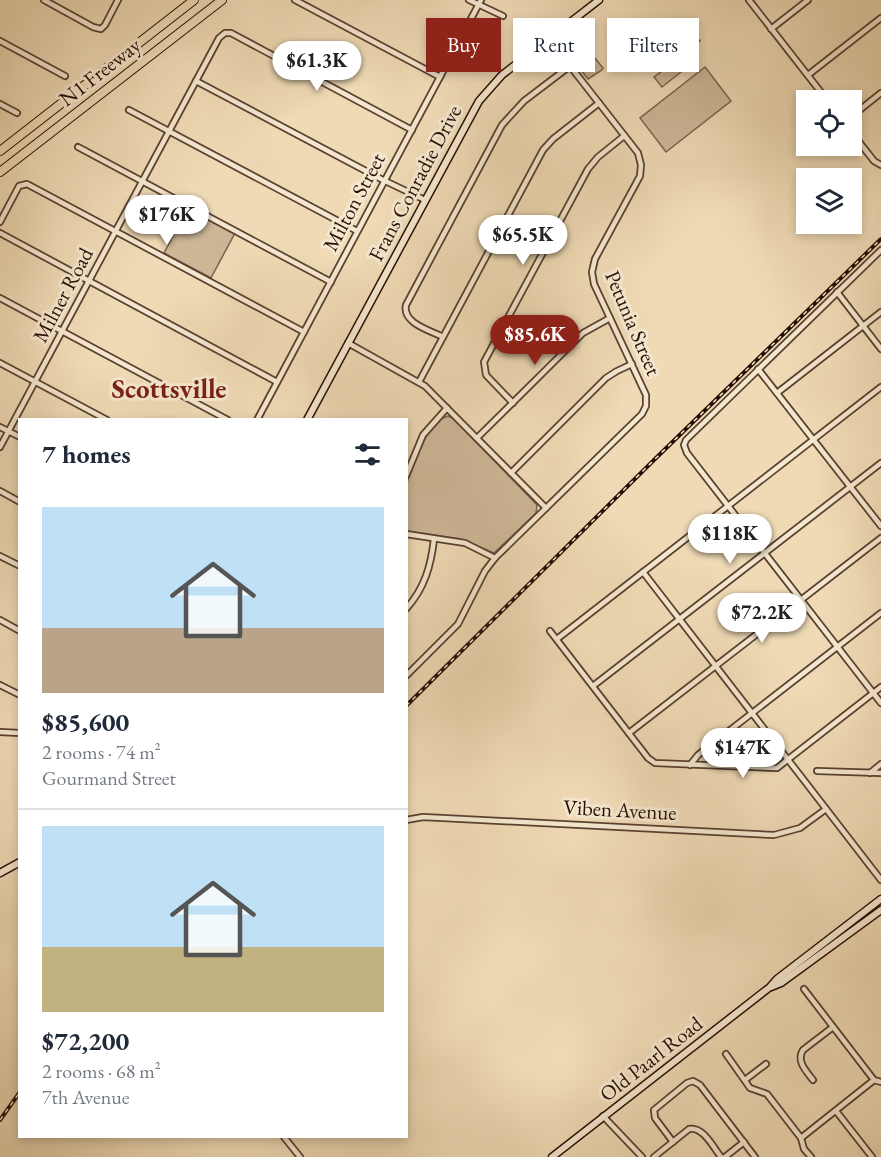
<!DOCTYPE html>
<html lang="en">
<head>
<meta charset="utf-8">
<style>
  body { margin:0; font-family:"EB Garamond",serif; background:#f6f6f7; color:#1f2937; height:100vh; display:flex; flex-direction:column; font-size:22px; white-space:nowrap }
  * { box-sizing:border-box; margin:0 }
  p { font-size:20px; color:#747a83 }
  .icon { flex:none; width:33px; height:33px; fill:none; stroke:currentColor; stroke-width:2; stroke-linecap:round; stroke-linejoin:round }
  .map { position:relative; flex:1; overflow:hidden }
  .details { position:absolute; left:18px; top:418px; width:390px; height:720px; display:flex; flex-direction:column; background:#fff; border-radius:0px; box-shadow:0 3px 9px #0003 }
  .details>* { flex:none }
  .guide { position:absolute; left:426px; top:18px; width:364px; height:54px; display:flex; gap:12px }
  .controls { position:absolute; left:796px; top:90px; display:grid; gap:12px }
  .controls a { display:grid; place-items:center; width:66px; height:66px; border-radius:0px; background:#fff; box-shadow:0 3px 9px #0003; font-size:30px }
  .price { position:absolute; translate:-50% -51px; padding:0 14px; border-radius:21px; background:#fff; color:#222; font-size:20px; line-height:39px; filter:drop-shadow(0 2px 3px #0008) }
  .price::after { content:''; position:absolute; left:50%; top:36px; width:18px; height:14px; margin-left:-9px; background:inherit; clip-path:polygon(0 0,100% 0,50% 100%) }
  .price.on { background:#8f2418; color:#fff }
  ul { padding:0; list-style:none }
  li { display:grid; align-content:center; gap:12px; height:318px; padding:0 24px }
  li+li { border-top:2px solid #e0e1e3 }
  li span { display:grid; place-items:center; height:186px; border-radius:0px; color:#555 }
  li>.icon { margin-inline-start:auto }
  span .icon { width:108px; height:108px; fill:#fffc; stroke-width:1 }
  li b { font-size:26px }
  h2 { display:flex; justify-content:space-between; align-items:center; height:72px; padding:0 24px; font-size:26px }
  .chip { padding:0 21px; border-radius:0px; background:#fff; box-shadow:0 3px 9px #0003; font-size:21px; line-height:54px }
  .chip.on { background:#8f2418; color:#fff }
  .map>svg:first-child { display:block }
  .green { fill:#cdb797; stroke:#7a624d; stroke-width:1.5 }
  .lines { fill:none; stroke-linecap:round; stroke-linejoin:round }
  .street-casing { stroke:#594130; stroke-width:8 }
  .secondary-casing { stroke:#270e03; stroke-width:9 }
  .highway-casing { stroke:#270e03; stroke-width:10 }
  .street { stroke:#f5e7cf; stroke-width:4.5 }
  .secondary { stroke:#f5e7cf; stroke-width:6 }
  .highway { stroke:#efdab5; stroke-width:8 }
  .rail-casing { stroke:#270e03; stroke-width:4 }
  .rail { stroke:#f5e7cf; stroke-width:1.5; stroke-dasharray:4.5; stroke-linecap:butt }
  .labels { text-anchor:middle; stroke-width:6; stroke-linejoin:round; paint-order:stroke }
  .street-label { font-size:21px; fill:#270e03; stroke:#f5e7cf }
  .district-label { font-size:27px; font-weight:bold; fill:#7a1f14; stroke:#f5e7cf }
</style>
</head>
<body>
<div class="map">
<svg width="881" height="1157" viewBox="0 0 881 1157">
  <rect width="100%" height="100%" fill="#efdab5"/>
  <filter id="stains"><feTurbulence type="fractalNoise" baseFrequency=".00333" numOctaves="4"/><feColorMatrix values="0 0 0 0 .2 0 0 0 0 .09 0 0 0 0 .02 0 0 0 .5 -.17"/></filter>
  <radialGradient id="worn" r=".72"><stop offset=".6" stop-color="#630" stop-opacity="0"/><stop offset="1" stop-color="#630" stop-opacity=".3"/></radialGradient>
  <g class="green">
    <polygon points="690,29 700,41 691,48 681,36"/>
    <polygon points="595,58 603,68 602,70 588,79 581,70"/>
    <polygon points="673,63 681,72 662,87 654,77"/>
    <polygon points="705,67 731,101 666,152 640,118"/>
    <polygon points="188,208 235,233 211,278 164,253"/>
    <path d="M448 416 454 419 537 505 536 513 494 553 460 539 407 531C406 516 404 498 407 483 411 465 428 421 448 416Z"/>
  </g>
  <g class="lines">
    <g class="street-casing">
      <g id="street">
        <polyline points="44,0 93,27 101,29 105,25 118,0"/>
        <polyline points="295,0 440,77"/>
        <polyline points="469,0 503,16"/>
        <polyline points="749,0 827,100"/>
        <polyline points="771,29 808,0"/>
        <polyline points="0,41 65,76"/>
        <polyline points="808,75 881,18"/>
        <polyline points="196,81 381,179 425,200"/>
        <polyline points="0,104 17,113"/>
        <polyline points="129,110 357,231"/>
        <polyline points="852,116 881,93"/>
        <polyline points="852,133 874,161 881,165"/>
        <polyline points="78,147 331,282"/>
        <polyline points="0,222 19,186 27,184 304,332"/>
        <polyline points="0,233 277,382"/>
        <polyline points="881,250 686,440 684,445 687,453 881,703"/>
        <polyline points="837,292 881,349"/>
        <polyline points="0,298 228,420"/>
        <path d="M443 337C429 330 402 323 406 305L502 125 524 101 570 66"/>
        <polyline points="348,343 425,386 546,508"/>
        <polyline points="0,363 107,420"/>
        <polyline points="758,369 881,526"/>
        <polyline points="419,382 543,150 553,139 599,103"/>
        <polyline points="777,393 881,312"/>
        <polyline points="513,403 486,375 484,362 588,169 598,157 624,136"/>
        <polyline points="257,420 481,0"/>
        <polyline points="0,427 20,437"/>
        <polyline points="477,438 583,333 610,318"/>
        <polyline points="0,447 219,38 225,33 231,33 412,130"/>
        <polyline points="511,473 606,378 617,371 632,364"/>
        <polyline points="406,476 423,435 447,408"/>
        <polyline points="0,491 20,502"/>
        <polyline points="406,534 465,543 495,558"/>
        <polyline points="0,556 20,566"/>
        <polyline points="643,572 881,880"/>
        <path d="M406 609C425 588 431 565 434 539"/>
        <polyline points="0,620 20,631"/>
        <polyline points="550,631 648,758 655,763 777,768 881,687"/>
        <polyline points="557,639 881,387"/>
        <polyline points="406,676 458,624 485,571 495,558 642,414 646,406 646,395 594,284 592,272 595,259 640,176 641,165 638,153 549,39"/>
        <polyline points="0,685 20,695"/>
        <polyline points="593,686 881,463"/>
        <polyline points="0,732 20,733"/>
        <polyline points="629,733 881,538"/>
        <polyline points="690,765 698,755 881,613"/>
        <polyline points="817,771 881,773"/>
        <polyline points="870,773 881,764"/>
        <polyline points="406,820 423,817 774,835 800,828 826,809"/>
        <polyline points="804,989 874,1080 881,1082"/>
        <polyline points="726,1054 750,1088 767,1094 801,1138 804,1149 811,1157"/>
        <polyline points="745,1080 766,1064"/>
        <path d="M813 1080C806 1071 796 1061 803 1050L833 1027"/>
        <polyline points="836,1111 872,1157"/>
        <polyline points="603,1116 642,1157"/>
        <polyline points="284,1137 300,1157"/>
        <polyline points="801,1138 874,1080"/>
        <polyline points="673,1142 655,1118 654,1110 687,1083 693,1081 700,1085 755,1157"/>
        <path d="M654 1157 689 1129C703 1126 713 1147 721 1157"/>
        <polyline points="725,1157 744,1142"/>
      </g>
    </g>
    <g class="secondary-casing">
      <g id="secondary">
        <polyline points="307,420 479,101 502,75 599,0"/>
        <polyline points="0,873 20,862"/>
        <polyline points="771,987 781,983 881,910"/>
        <polyline points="552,1157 770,987 777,979 881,899"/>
      </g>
    </g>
    <g class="highway-casing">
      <g id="highway">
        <polyline points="0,151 194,0"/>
        <polyline points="0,172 222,0"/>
      </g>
    </g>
    <use href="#street" class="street"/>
    <use href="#secondary" class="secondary"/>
    <use href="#highway" class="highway"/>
    <g class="rail-casing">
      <g id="rail">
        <polyline points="406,706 655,459 881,239"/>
        <polyline points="0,1120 20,1092"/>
      </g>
    </g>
    <use href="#rail" class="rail"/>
  </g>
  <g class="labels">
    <g class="street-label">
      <text transform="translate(100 72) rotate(-38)" y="7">N1 Freeway</text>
      <text transform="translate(415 183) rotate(-62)" y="7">Frans Conradie Drive</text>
      <text transform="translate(354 202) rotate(-62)" y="7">Milton Street</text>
      <text transform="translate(63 295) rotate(-62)" y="7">Milner Road</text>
      <text transform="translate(633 323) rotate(67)" y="7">Petunia Street</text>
      <text transform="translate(620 810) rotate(3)" y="7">Viben Avenue</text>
      <text transform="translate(651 1059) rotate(-38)" y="7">Old Paarl Road</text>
    </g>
    <g class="district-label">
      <text x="169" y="398">Scottsville</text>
    </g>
  </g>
  <rect width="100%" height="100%" filter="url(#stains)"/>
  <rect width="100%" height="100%" fill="url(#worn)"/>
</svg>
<div class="controls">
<a><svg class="icon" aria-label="locate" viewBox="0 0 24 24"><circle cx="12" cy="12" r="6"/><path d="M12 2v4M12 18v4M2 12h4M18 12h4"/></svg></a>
<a><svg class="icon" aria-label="layers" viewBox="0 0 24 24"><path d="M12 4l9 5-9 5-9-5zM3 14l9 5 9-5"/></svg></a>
</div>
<b class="price" style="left:317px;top:92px">$61.3K</b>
<b class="price" style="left:167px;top:246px">$176K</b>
<b class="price" style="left:523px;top:266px">$65.5K</b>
<b class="price on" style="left:535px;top:366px">$85.6K</b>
<b class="price" style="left:730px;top:565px">$118K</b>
<b class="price" style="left:762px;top:644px">$72.2K</b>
<b class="price" style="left:743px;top:779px">$147K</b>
<div class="guide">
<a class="chip on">Buy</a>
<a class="chip">Rent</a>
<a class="chip">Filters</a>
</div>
<section class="details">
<h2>7 homes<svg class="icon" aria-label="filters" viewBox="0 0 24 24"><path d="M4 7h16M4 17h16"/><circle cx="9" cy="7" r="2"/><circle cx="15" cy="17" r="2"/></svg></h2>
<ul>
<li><span style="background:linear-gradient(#bfe0f5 65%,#b9a48a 0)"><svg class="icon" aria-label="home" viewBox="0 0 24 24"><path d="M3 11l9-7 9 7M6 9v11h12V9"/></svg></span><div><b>$85,600</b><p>2 rooms · 74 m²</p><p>Gourmand Street</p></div></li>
<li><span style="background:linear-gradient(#bfe0f5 65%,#c2b280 0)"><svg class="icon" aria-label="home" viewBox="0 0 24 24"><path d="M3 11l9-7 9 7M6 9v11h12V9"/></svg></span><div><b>$72,200</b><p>2 rooms · 68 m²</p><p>7th Avenue</p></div></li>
</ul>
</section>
</div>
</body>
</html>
